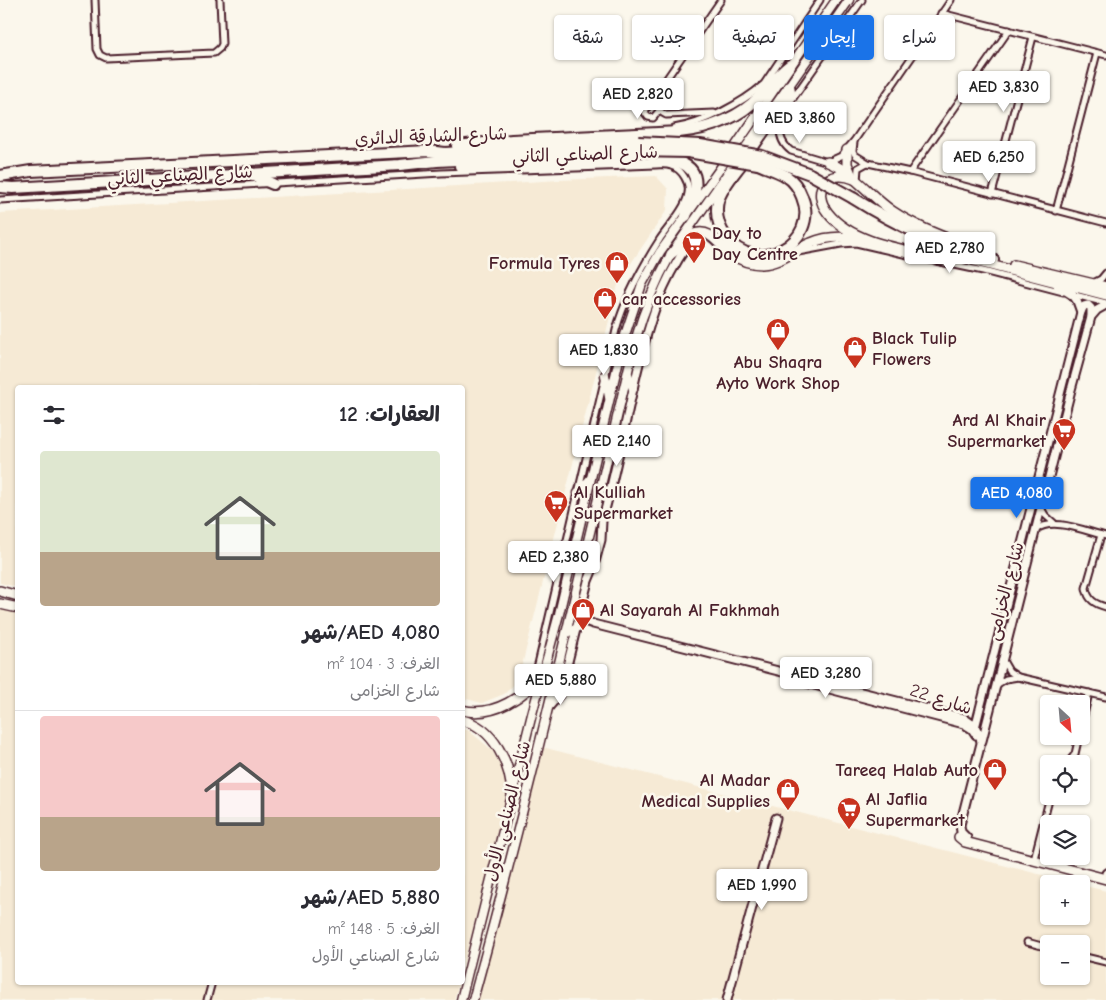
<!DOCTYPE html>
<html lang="ar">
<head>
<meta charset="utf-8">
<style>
  body { margin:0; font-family:"Comic Neue","Playpen Sans Arabic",sans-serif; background:#f2f2f3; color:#2b2b33; direction:rtl; height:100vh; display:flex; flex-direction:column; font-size:19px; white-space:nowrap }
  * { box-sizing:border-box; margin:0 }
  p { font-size:16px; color:#7c7c81 }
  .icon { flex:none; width:28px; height:28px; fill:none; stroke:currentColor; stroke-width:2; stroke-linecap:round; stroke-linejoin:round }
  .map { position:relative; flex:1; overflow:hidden; direction:ltr }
  .details { position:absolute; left:15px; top:385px; width:450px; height:600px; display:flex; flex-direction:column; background:#fff; border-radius:5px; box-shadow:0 1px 4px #0004; direction:rtl }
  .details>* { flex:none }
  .top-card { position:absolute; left:480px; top:15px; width:475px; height:45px; direction:rtl; display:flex; gap:10px }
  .needle { width:32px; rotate:154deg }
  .fabs { position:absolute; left:1040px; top:695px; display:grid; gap:10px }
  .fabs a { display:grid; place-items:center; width:50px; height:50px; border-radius:5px; background:#fff; box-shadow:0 1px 4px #0004; font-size:25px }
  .price { position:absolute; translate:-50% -42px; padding:0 11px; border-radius:5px; background:#fff; color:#222; font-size:16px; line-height:32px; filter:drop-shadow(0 1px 2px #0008) }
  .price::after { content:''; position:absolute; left:50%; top:30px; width:15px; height:11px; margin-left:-8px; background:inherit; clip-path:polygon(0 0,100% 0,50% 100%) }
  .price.on { background:#1a73e8; color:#fff }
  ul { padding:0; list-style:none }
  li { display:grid; align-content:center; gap:10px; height:265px; padding:0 25px }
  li+li { border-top:1px solid #e1e1e2 }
  li span { display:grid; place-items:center; height:155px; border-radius:5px; color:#555 }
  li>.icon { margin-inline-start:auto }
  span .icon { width:90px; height:90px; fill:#fffc; stroke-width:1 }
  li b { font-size:21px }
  h2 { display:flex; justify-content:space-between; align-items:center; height:60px; padding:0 25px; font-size:21px }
  .pill { padding:0 18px; border-radius:5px; background:#fff; box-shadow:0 1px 4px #0004; font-size:18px; line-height:45px }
  .pill.on { background:#1a73e8; color:#fff }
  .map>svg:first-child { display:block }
  .built { fill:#f6ead5; fill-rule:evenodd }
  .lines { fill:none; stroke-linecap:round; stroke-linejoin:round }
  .minor-casing { stroke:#4a1f2b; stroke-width:9 }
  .tertiary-casing { stroke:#4a1f2b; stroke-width:11 }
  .secondary-casing { stroke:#4a1f2b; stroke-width:11 }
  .primary-casing { stroke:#4a1f2b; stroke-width:12 }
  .motorway-casing { stroke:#4a1f2b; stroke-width:14 }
  .minor { stroke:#fbf7ec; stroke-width:5 }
  .tertiary { stroke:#fbf7ec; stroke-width:7 }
  .secondary { stroke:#fbf7ec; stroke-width:8 }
  .primary { stroke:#fbf7ec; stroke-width:9 }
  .motorway { stroke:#fbf7ec; stroke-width:10 }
  .motorway-bridge-casing { stroke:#4a1f2b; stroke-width:14; stroke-linecap:butt }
  .motorway-bridge { stroke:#fbf7ec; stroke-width:10 }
  .labels { text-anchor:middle; stroke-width:5; stroke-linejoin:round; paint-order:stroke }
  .street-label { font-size:18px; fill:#4a1f2b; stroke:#fbf7ec }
  .poi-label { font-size:18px; font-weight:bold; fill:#4a1f2b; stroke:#fbf7ec; text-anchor:start }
</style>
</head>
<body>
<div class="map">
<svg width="1106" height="1000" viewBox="0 0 1106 1000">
  <rect width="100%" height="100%" fill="#fbf7ec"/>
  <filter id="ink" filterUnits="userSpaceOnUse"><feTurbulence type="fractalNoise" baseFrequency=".02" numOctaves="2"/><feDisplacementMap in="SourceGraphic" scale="10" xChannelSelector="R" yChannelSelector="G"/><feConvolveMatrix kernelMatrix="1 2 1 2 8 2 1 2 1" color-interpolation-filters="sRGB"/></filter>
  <g filter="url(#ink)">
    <g class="built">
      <polygon points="656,176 668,189 667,210 619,281 518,681 504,694 482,703 463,698 462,388 18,388 17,587 0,583 0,213 560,180"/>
      <polygon points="0,609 18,613 18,982 459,983 454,1000 0,1000"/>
      <polygon points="463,729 468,730 492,750 507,779 507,793 463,967"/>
      <path d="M538 746 1077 884H1049V916H1081V885L1106 891V1000H475ZM1049 944H1081V976H1049Z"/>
    </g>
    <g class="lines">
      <g class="minor-casing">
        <g id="minor">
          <polyline points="95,0 97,49 100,55 106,58 214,53 220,48 222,44 220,0"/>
          <polyline points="941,13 1106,55"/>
          <path d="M658 94C656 104 657 111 666 115L714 113"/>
          <polyline points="789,104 862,0"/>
          <polyline points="659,111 653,118 648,117 645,113 647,107 721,0"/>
          <path d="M782 114C778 128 779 142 791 151L828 162 841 156 854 141 951 0"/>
          <path d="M674 128C704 123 741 104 764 84L820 0"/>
          <polyline points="854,142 853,151 855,155 868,163 910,172 1106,223"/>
          <polyline points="910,172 1009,30"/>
          <polyline points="857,181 858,168 867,163"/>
          <polyline points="992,194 1033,37"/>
          <path d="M0 200 441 173 656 165C661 165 666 164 671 166 682 169 690 183 688 193 686 208 668 227 660 239 642 267 625 298 616 330L538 664 532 682"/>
          <polyline points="1056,211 1097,53"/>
          <polyline points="798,252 841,244 856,243 912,256 983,271 1063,292"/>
          <polyline points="1093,283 1101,279 1106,273"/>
          <polyline points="1071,294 1106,303"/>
          <polyline points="1041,508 1045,515 1054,523"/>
          <path d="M1036 530C1052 516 1087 532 1106 536"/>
          <path d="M1101 535 1086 588C1088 600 1095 604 1106 607"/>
          <polyline points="1002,659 1009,671 1018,677"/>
          <polyline points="996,685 1006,679 1018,677 1106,697"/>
          <polyline points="1081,728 1089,693"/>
          <polyline points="1067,764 1075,754 1079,736"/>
          <polyline points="1035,855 1050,796"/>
          <polyline points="1105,873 1106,872"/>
          <polyline points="1027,942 1049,948"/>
          <polyline points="1081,956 1106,962"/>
          <polyline points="207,1000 212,982"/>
        </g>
      </g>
      <g class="tertiary-casing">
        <g id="tertiary">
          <polyline points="1081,312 1084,306 1088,305 1091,308 1091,316"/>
          <polyline points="579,616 585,621 593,624 964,718 975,726 980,736 981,743 960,825 961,832 967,838"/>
          <polyline points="795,680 964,724 972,729 976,735"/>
          <path d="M549 707 560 694 588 581 593 569 601 540 602 521C616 472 625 422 637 372 649 322 661 281 692 239"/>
          <polyline points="975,728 1081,312 1077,301 1072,294"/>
          <polyline points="982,741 1071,390 1091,317 1097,310 1106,305"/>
          <polyline points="727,1000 776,818"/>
        </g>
      </g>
      <g class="secondary-casing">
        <g id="secondary">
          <polyline points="628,374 633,389"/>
          <polyline points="605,375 609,397"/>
          <polyline points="578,493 590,479"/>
          <polyline points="566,544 571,557"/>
          <polyline points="567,633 577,628"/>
          <polyline points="461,1000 532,714 559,614 624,338 642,284 660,252 719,170 836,0"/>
          <path d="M473 1000C533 782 583 561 635 341 644 310 655 282 671 254L849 0"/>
        </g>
      </g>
      <g class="primary-casing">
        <g id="primary">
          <polyline points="847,150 847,164 851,174"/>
          <path d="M828 162C853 172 870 196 892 211 920 230 953 240 984 253"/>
          <path d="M854 179C827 168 810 190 828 213 850 241 895 248 929 255 941 257 955 262 967 259L1106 295"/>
          <path d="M671 254C680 249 685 238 694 234 710 228 718 244 729 253 738 259 751 264 762 264 781 263 794 250 811 243 826 236 843 236 860 239"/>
          <polyline points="1014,265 1106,287"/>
          <polyline points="1058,285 1072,294"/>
          <polyline points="0,591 18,596"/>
          <polyline points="0,604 18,608"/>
          <path d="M462 710C494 718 525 696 543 673"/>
          <path d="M462 720C494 727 511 765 512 795"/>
          <polyline points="959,837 965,842 1106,879"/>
        </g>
      </g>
      <g class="motorway-casing">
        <g id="motorway">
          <path d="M457 146 512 140 679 132C710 129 739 118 760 96 770 85 778 74 790 65"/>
          <polyline points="762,156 810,174"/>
          <path d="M758 164C767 168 778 171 786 176 794 181 799 189 802 197 821 243 755 278 726 237 719 227 715 214 718 201 722 187 734 174 742 163 757 141 772 119 788 97L790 91 789 86"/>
          <path d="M460 166 647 159C668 159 700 159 695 190 694 199 688 207 686 216"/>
          <polyline points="252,175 273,184"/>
          <polyline points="0,176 31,171 429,151 445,153 638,142"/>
          <polyline points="0,187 13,188 400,165 437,161 636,151"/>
          <path d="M853 198C899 227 940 245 993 260"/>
        </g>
      </g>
      <use href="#minor" class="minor"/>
      <use href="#tertiary" class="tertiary"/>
      <use href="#secondary" class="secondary"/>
      <use href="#primary" class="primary"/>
      <use href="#motorway" class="motorway"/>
      <g class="motorway-bridge-casing">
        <g id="motorway-bridge">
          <polyline points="638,142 700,145 762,156"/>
          <polyline points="636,151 688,152 758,164"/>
          <polyline points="810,174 853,198"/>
        </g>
      </g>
      <use href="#motorway-bridge" class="motorway-bridge"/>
    </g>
  </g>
  <defs>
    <g id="supermarket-pin" transform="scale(1.25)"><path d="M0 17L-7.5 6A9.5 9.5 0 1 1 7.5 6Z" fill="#c8321e" stroke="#fbf7ec"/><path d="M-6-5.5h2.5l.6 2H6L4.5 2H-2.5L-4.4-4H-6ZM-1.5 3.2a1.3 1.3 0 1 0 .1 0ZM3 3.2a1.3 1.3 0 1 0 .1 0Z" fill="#fff"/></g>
    <g id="shop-pin" transform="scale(1.25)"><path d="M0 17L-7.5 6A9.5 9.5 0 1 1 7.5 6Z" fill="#c8321e" stroke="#fbf7ec"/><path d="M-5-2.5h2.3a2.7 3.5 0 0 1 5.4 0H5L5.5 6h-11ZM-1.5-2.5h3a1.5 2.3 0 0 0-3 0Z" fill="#fff"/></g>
  </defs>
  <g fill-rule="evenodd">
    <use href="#supermarket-pin" x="694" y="243"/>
    <use href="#shop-pin" x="617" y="263"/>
    <use href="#shop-pin" x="605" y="299"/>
    <use href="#shop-pin" x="778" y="330"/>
    <use href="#shop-pin" x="855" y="348"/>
    <use href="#supermarket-pin" x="1064" y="430"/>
    <use href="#supermarket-pin" x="556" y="502"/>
    <use href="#shop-pin" x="583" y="610"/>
    <use href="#shop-pin" x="995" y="770"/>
    <use href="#shop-pin" x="788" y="790"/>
    <use href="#supermarket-pin" x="849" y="809"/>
  </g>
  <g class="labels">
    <g class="street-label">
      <text transform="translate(431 136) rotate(-2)" y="6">شارع الشارقة الدائري</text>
      <text transform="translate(585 154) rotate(-2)" y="6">شارع الصناعي الثاني</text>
      <text transform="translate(180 175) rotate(-3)" y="6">شارع الصناعي الثاني</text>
      <text transform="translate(1005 591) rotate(-75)" y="6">شارع الخزامى</text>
      <text transform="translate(941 699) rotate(18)" y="6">شارع 22</text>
      <text transform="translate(507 811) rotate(-76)" y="6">شارع الصناعي الأول</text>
    </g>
    <g class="poi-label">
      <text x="712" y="239">Day to<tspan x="712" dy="21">Day Centre</tspan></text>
      <text x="600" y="269" text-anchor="end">Formula Tyres</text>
      <text x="622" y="305">car accessories</text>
      <text x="872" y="344">Black Tulip<tspan x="872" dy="21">Flowers</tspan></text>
      <text x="778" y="368" text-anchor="middle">Abu Shaqra<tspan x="778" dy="21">Ayto Work Shop</tspan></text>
      <text x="1046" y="426" text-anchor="end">Ard Al Khair<tspan x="1046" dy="21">Supermarket</tspan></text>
      <text x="574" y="498">Al Kulliah<tspan x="574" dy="21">Supermarket</tspan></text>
      <text x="600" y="616">Al Sayarah Al Fakhmah</text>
      <text x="978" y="776" text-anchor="end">Tareeq Halab Auto</text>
      <text x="770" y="786" text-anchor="end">Al Madar<tspan x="770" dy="21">Medical Supplies</tspan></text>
      <text x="866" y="805">Al Jaflia<tspan x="866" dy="21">Supermarket</tspan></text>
    </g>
  </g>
</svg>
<div class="fabs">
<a><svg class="needle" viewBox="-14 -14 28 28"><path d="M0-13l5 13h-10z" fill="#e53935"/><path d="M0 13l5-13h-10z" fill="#7c7c81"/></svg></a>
<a><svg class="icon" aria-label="locate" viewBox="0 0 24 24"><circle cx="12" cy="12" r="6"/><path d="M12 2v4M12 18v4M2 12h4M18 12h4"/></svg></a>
<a><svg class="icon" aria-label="layers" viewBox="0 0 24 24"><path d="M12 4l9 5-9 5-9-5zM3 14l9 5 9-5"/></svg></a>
<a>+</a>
<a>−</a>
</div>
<b class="price" style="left:1004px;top:113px">AED 3,830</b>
<b class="price" style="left:638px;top:120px">AED 2,820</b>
<b class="price" style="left:800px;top:144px">AED 3,860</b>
<b class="price" style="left:989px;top:183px">AED 6,250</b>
<b class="price" style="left:950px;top:274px">AED 2,780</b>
<b class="price" style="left:604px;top:376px">AED 1,830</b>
<b class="price" style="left:617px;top:467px">AED 2,140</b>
<b class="price on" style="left:1017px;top:519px">AED 4,080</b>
<b class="price" style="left:554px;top:583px">AED 2,380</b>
<b class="price" style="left:826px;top:699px">AED 3,280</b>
<b class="price" style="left:561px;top:706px">AED 5,880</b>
<b class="price" style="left:762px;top:911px">AED 1,990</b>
<div class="top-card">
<a class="pill">شراء</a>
<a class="pill on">إيجار</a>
<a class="pill">تصفية</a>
<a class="pill">جديد</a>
<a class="pill">شقة</a>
</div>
<section class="details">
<h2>العقارات: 12<svg class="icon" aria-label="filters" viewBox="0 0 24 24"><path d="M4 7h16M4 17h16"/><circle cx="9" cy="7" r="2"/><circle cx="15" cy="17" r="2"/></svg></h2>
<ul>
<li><span style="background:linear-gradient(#dfe7d0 65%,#b9a48a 0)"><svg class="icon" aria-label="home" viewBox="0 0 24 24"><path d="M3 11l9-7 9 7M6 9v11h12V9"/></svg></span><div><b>AED 4,080/شهر</b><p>الغرف: 3 · 104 m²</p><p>شارع الخزامى</p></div></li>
<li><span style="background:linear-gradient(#f6c9c9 65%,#b9a48a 0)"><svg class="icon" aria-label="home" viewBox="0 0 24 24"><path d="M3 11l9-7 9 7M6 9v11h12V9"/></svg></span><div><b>AED 5,880/شهر</b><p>الغرف: 5 · 148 m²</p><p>شارع الصناعي الأول</p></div></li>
</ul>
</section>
</div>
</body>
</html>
